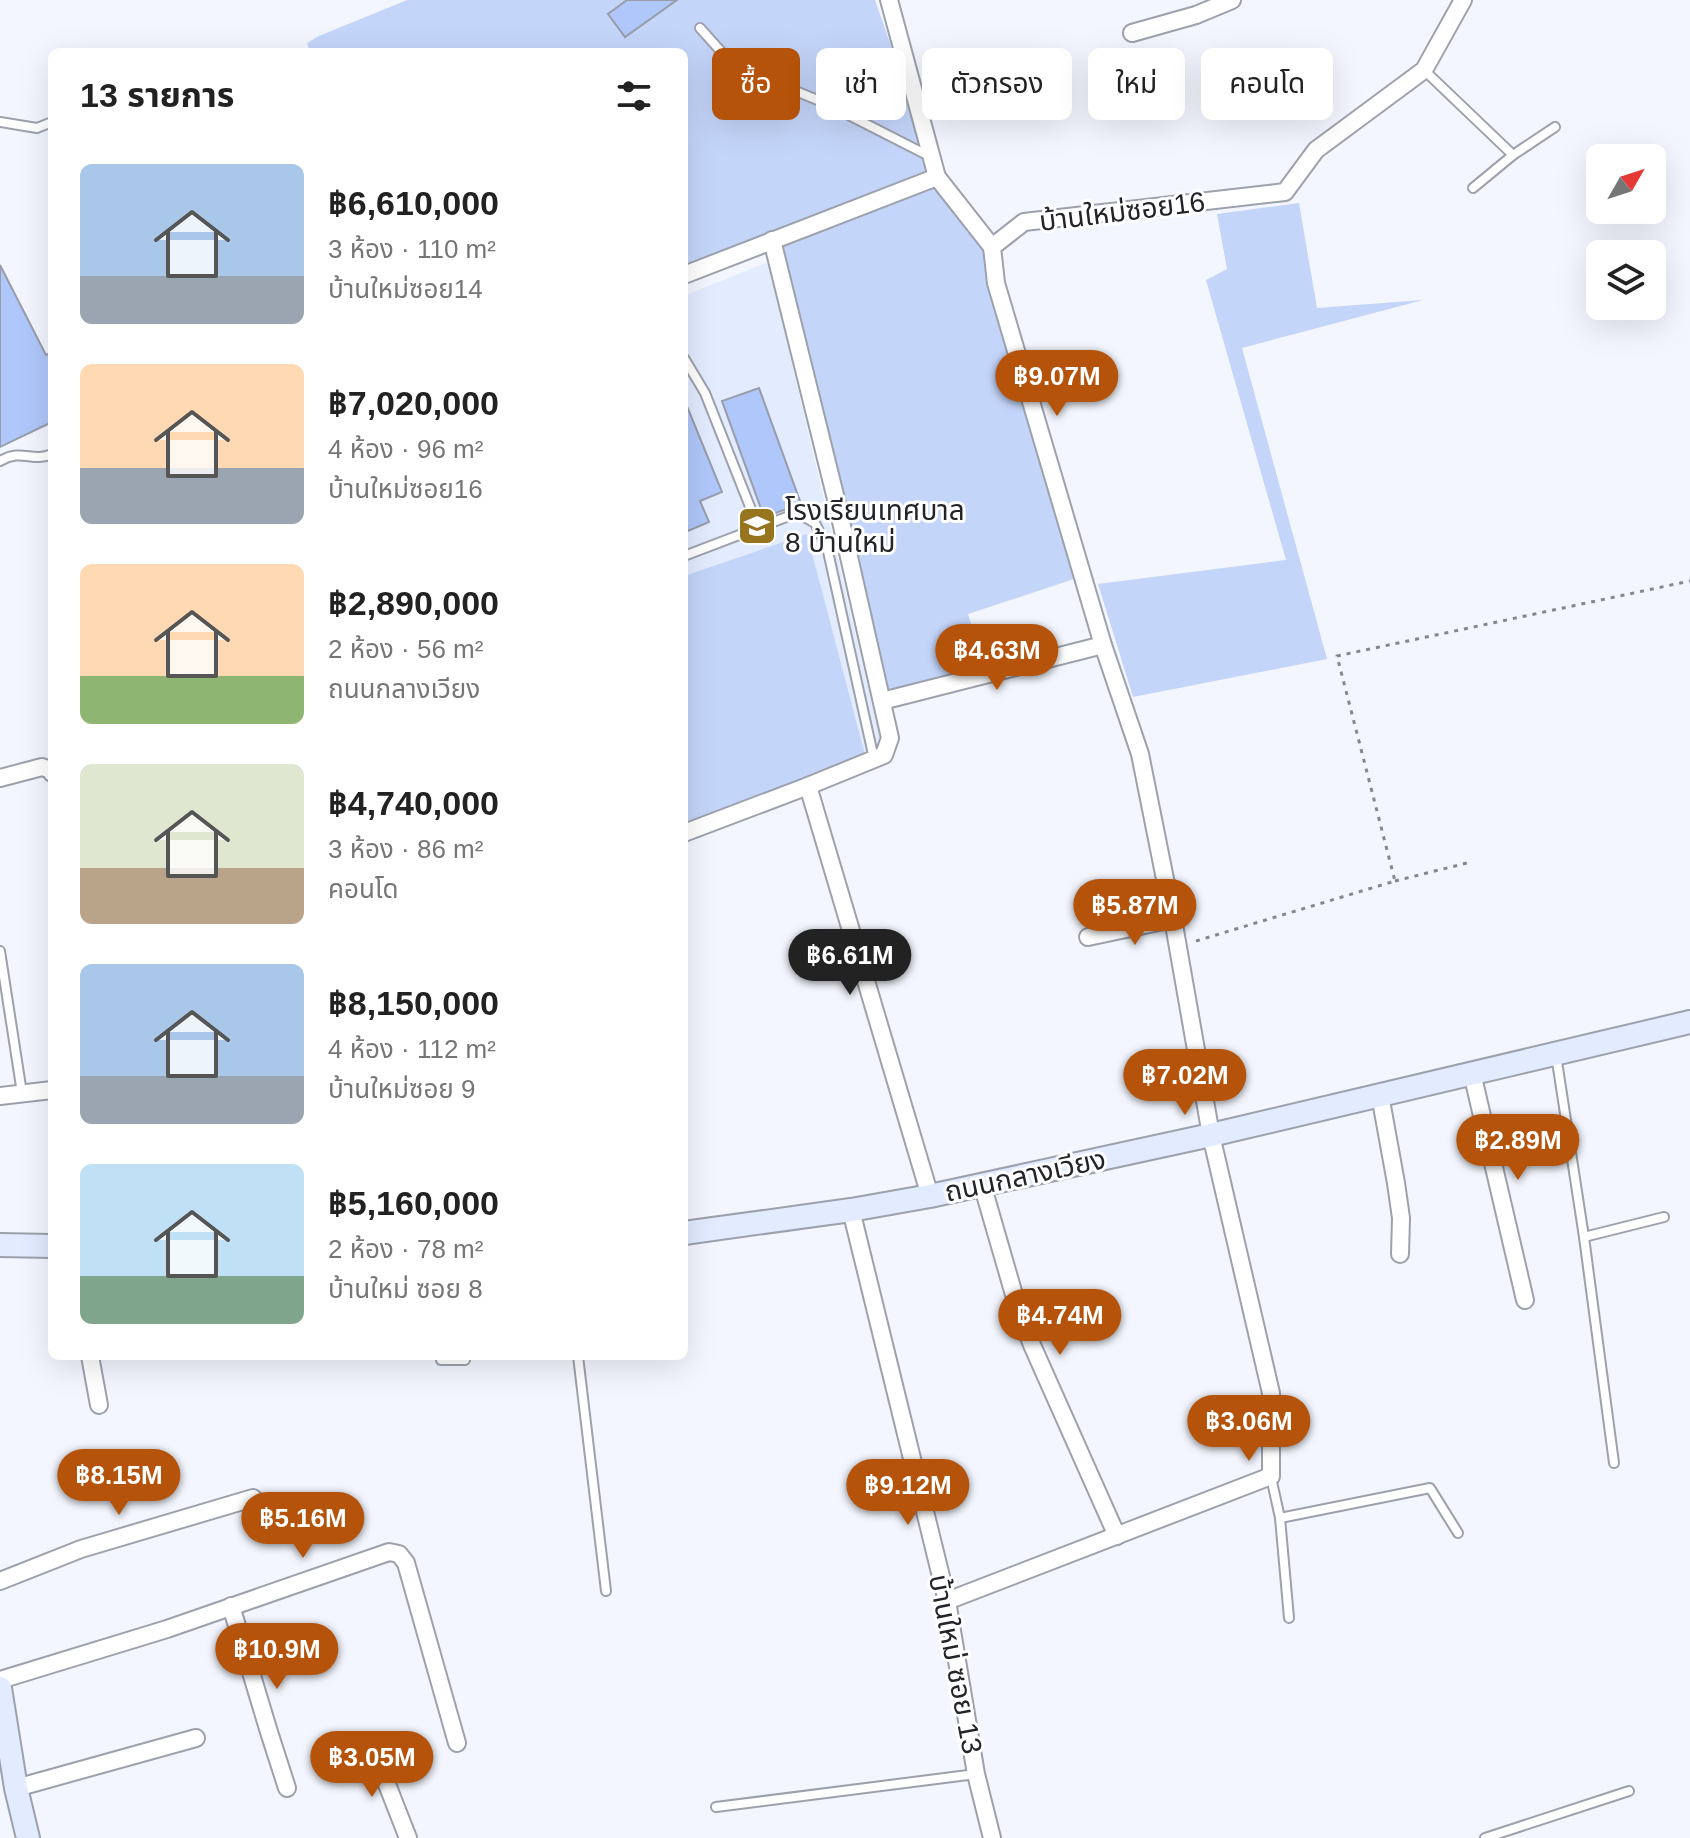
<!DOCTYPE html>
<html lang="th">
<head>
<meta charset="utf-8">
<style>
  body { margin:0; font-family:Helvetica,"Noto Sans Thai",sans-serif; background:#f6f6f6; color:#222; height:100vh; display:flex; flex-direction:column; font-size:30px; white-space:nowrap }
  * { box-sizing:border-box; margin:0 }
  p { font-size:26px; color:#767676 }
  .icon { flex:none; width:44px; height:44px; fill:none; stroke:currentColor; stroke-width:2; stroke-linecap:round; stroke-linejoin:round }
  .map { position:relative; flex:1; overflow:hidden }
  .details { position:absolute; left:48px; top:48px; width:640px; height:1312px; display:flex; flex-direction:column; background:#fff; border-radius:12px; box-shadow:0 8px 32px #0002 }
  .details>* { flex:none }
  .guide { position:absolute; left:712px; top:48px; width:760px; height:72px; display:flex; gap:16px }
  .needle { width:52px; rotate:51deg }
  .controls { position:absolute; left:1586px; top:144px; display:grid; gap:16px }
  .controls a { display:grid; place-items:center; width:80px; height:80px; border-radius:12px; background:#fff; box-shadow:0 8px 32px #0002; font-size:40px }
  .price { position:absolute; translate:-50% -68px; padding:0 18px; border-radius:28px; background:#b45309; color:#fff; font-size:26px; line-height:52px; filter:drop-shadow(0 2px 4px #0008) }
  .price::after { content:''; position:absolute; left:50%; top:48px; width:24px; height:18px; margin-left:-12px; background:inherit; clip-path:polygon(0 0,100% 0,50% 100%) }
  .price.selected { background:#222; color:#fff }
  ul { padding:0; list-style:none }
  li { display:flex; align-items:center; gap:24px; height:200px; padding:0 32px }
  li span { display:grid; place-items:center; flex:none; width:224px; height:160px; border-radius:12px; color:#555 }
  li>.icon { margin-inline-start:auto }
  span .icon { width:96px; height:96px; fill:#fffc; stroke-width:1 }
  li b { font-size:34px }
  h2 { display:flex; justify-content:space-between; align-items:center; height:96px; padding:0 32px; font-size:34px }
  .tag { padding:0 28px; border-radius:12px; background:#fff; box-shadow:0 8px 32px #0002; font-size:28px; line-height:72px }
  .tag.selected { background:#b45309; color:#fff }
  .map>svg:first-child { display:block }
  .built { fill:#e3ecff }
  .green { fill:#c4d5fa }
  .building { fill:#afc7fa; stroke:#989da9; stroke-width:2 }
  .lines { fill:none; stroke-linecap:round; stroke-linejoin:round }
  .lane-casing { stroke:#9ca1ac; stroke-width:12 }
  .street-casing { stroke:#9ca1ac; stroke-width:20 }
  .secondary-casing { stroke:#9ca1ac; stroke-width:26 }
  .path { stroke:#85878e; stroke-width:3; stroke-dasharray:4 6; stroke-linecap:butt }
  .lane { stroke:#fff; stroke-width:8 }
  .street { stroke:#fff; stroke-width:16 }
  .secondary { stroke:#e2ebff; stroke-width:22 }
  .labels { text-anchor:middle; stroke-width:6; stroke-linejoin:round; paint-order:stroke }
  .street-label { font-size:28px; fill:#222429; stroke:#fff }
  .poi-label { font-size:28px; fill:#222429; stroke:#fff; text-anchor:start }
</style>
</head>
<body>
<div class="map">
<svg width="1690" height="1838" viewBox="0 0 1690 1838">
  <rect width="100%" height="100%" fill="#f3f6fe"/>
  <polygon class="built" points="768,262 884,755 684,833 684,296"/>
  <g class="green">
    <polygon points="407,0 875,0 937,177 992,247 1083,576 968,614 986,674 882,701 773,243 684,277 684,52 310,52 307,43 319,36"/>
    <polygon points="1299,203 1317,308 1423,300 1242,348 1327,659 1133,697 1098,584 1286,560 1206,280 1227,269 1217,214"/>
    <polygon points="807,534 865,755 684,825 684,576"/>
  </g>
  <g class="building">
    <polygon points="627,0 677,0 625,37 608,14"/>
    <polygon points="0,265 46,355 52,352 52,422 0,447"/>
    <polygon points="759,388 801,504 764,517 722,401"/>
    <polygon points="684,399 722,492 700,501 709,522 688,531 684,522"/>
  </g>
  <g class="lines">
    <g class="lane-casing">
      <g id="lane">
        <polyline points="700,28 734,66 825,103 931,157"/>
        <polyline points="1424,70 1513,155"/>
        <polyline points="0,122 37,128 52,122"/>
        <polyline points="1473,188 1513,155 1555,127"/>
        <polyline points="684,358 705,393 758,527"/>
        <path d="M0 461C22 448 32 463 52 454"/>
        <polyline points="684,556 797,513 815,523 827,547 874,759"/>
        <polyline points="0,951 22,1093"/>
        <polyline points="1556,1055 1584,1237 1614,1463"/>
        <polyline points="1584,1237 1664,1217"/>
        <polyline points="440,1356 441,1360 465,1360"/>
        <polyline points="578,1356 606,1591"/>
        <polyline points="1271,1477 1280,1518 1289,1618"/>
        <polyline points="1280,1518 1430,1488 1458,1533"/>
        <polyline points="716,1807 976,1774"/>
        <polyline points="1485,1838 1629,1791"/>
      </g>
    </g>
    <g class="street-casing">
      <g id="street">
        <polyline points="889,0 937,177 992,247"/>
        <polyline points="1132,33 1196,15 1232,0"/>
        <polyline points="684,275 937,177"/>
        <polyline points="882,701 1103,645"/>
        <polyline points="0,778 42,767 51,770 52,773"/>
        <polyline points="808,786 930,1196"/>
        <polyline points="684,833 808,786 884,755 890,738 835,495 772,240"/>
        <polyline points="1088,937 1173,919"/>
        <polyline points="1472,1073 1525,1300"/>
        <polyline points="1380,1095 1396,1183 1401,1218 1400,1254"/>
        <polyline points="0,1096 52,1090"/>
        <polyline points="982,1184 1017,1305 1032,1345 1117,1536"/>
        <polyline points="851,1210 947,1601 976,1774 992,1838"/>
        <polyline points="90,1356 99,1405"/>
        <polyline points="0,1581 81,1549 253,1498"/>
        <polyline points="947,1601 1271,1476 1271,1393 1211,1135 1173,919 1140,754 1103,645 996,283 992,247 1024,222 1285,192 1316,150 1424,70 1463,0"/>
        <polyline points="231,1606 269,1732 287,1788"/>
        <polyline points="0,1680 167,1629 389,1552 399,1554 406,1563 457,1743"/>
        <polyline points="374,1751 408,1838"/>
        <polyline points="16,1788 196,1738"/>
      </g>
    </g>
    <g class="secondary-casing">
      <g id="secondary">
        <polyline points="684,1233 851,1210 930,1196 1211,1135 1690,1022"/>
        <polyline points="0,1245 52,1246"/>
        <polyline points="0,1688 16,1788 28,1838"/>
      </g>
    </g>
    <g class="path">
      <polyline points="1395,881 1471,862"/>
      <polyline points="1196,941 1395,881 1337,656 1690,581"/>
    </g>
    <use href="#lane" class="lane"/>
    <use href="#street" class="street"/>
    <use href="#secondary" class="secondary"/>
  </g>
  <defs>
    <g id="school-square" transform="scale(2)"><rect x="-9" y="-9" width="18" height="18" rx="4" fill="#97741e" stroke="#fff"/><path d="M0-5L7-2L0 1L-7-2ZM-4 1L0 2.5L4 1V4Q0 6-4 4Z" fill="#fff"/></g>
  </defs>
  <g fill-rule="evenodd">
    <use href="#school-square" x="757" y="526"/>
  </g>
  <g class="labels">
    <g class="street-label">
      <text transform="translate(1122 211) rotate(-7)" y="10">บ้านใหม่ซอย16</text>
      <text transform="translate(1025 1175) rotate(-12)" y="10">ถนนกลางเวียง</text>
      <text transform="translate(956 1664) rotate(79)" y="10">บ้านใหม่ ซอย 13</text>
    </g>
    <g class="poi-label">
      <text x="785" y="520">โรงเรียนเทศบาล<tspan x="785" dy="32">8 บ้านใหม่</tspan></text>
    </g>
  </g>
</svg>
<div class="controls">
<a><svg class="needle" viewBox="-14 -14 28 28"><path d="M0-13l5 13h-10z" fill="#e53935"/><path d="M0 13l5-13h-10z" fill="#767676"/></svg></a>
<a><svg class="icon" aria-label="layers" viewBox="0 0 24 24"><path d="M12 4l9 5-9 5-9-5zM3 14l9 5 9-5"/></svg></a>
</div>
<b class="price" style="left:1057px;top:418px">฿9.07M</b>
<b class="price" style="left:997px;top:692px">฿4.63M</b>
<b class="price" style="left:1135px;top:947px">฿5.87M</b>
<b class="price selected" style="left:850px;top:997px">฿6.61M</b>
<b class="price" style="left:1185px;top:1117px">฿7.02M</b>
<b class="price" style="left:1518px;top:1182px">฿2.89M</b>
<b class="price" style="left:1060px;top:1357px">฿4.74M</b>
<b class="price" style="left:1249px;top:1463px">฿3.06M</b>
<b class="price" style="left:119px;top:1517px">฿8.15M</b>
<b class="price" style="left:908px;top:1527px">฿9.12M</b>
<b class="price" style="left:303px;top:1560px">฿5.16M</b>
<b class="price" style="left:277px;top:1691px">฿10.9M</b>
<b class="price" style="left:372px;top:1799px">฿3.05M</b>
<div class="guide">
<a class="tag selected">ซื้อ</a>
<a class="tag">เช่า</a>
<a class="tag">ตัวกรอง</a>
<a class="tag">ใหม่</a>
<a class="tag">คอนโด</a>
</div>
<section class="details">
<h2>13 รายการ<svg class="icon" aria-label="filters" viewBox="0 0 24 24"><path d="M4 7h16M4 17h16"/><circle cx="9" cy="7" r="2"/><circle cx="15" cy="17" r="2"/></svg></h2>
<ul>
<li><span style="background:linear-gradient(#a9c7e8 70%,#9aa5b1 0)"><svg class="icon" aria-label="home" viewBox="0 0 24 24"><path d="M3 11l9-7 9 7M6 9v11h12V9"/></svg></span><div><b>฿6,610,000</b><p>3 ห้อง · 110 m²</p><p>บ้านใหม่ซอย14</p></div></li>
<li><span style="background:linear-gradient(#ffd9b3 65%,#9aa5b1 0)"><svg class="icon" aria-label="home" viewBox="0 0 24 24"><path d="M3 11l9-7 9 7M6 9v11h12V9"/></svg></span><div><b>฿7,020,000</b><p>4 ห้อง · 96 m²</p><p>บ้านใหม่ซอย16</p></div></li>
<li><span style="background:linear-gradient(#ffd9b3 70%,#8fb573 0)"><svg class="icon" aria-label="home" viewBox="0 0 24 24"><path d="M3 11l9-7 9 7M6 9v11h12V9"/></svg></span><div><b>฿2,890,000</b><p>2 ห้อง · 56 m²</p><p>ถนนกลางเวียง</p></div></li>
<li><span style="background:linear-gradient(#dfe7d0 65%,#b9a48a 0)"><svg class="icon" aria-label="home" viewBox="0 0 24 24"><path d="M3 11l9-7 9 7M6 9v11h12V9"/></svg></span><div><b>฿4,740,000</b><p>3 ห้อง · 86 m²</p><p>คอนโด</p></div></li>
<li><span style="background:linear-gradient(#a9c7e8 70%,#9aa5b1 0)"><svg class="icon" aria-label="home" viewBox="0 0 24 24"><path d="M3 11l9-7 9 7M6 9v11h12V9"/></svg></span><div><b>฿8,150,000</b><p>4 ห้อง · 112 m²</p><p>บ้านใหม่ซอย 9</p></div></li>
<li><span style="background:linear-gradient(#bfe0f5 70%,#7fa58c 0)"><svg class="icon" aria-label="home" viewBox="0 0 24 24"><path d="M3 11l9-7 9 7M6 9v11h12V9"/></svg></span><div><b>฿5,160,000</b><p>2 ห้อง · 78 m²</p><p>บ้านใหม่ ซอย 8</p></div></li>
</ul>
</section>
</div>
</body>
</html>
